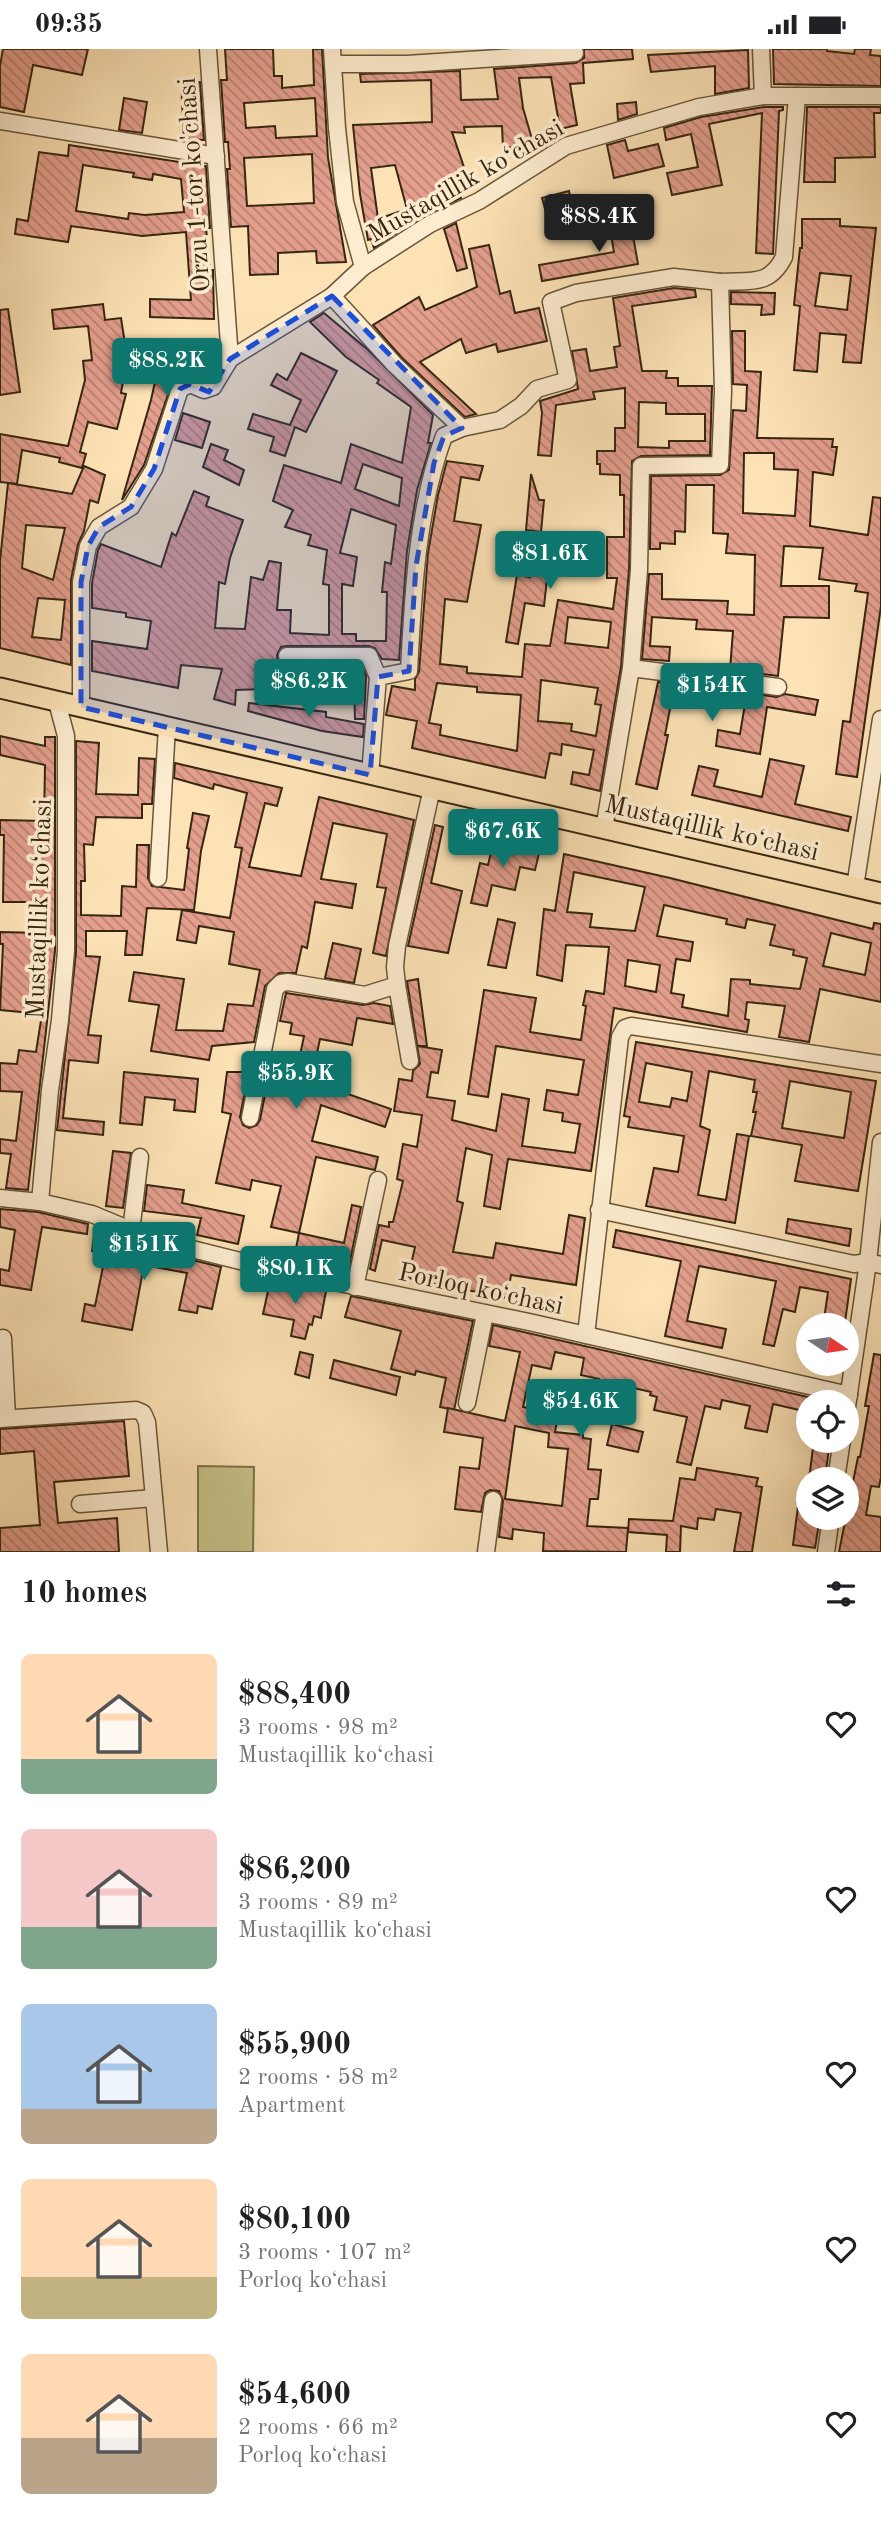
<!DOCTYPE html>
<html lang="en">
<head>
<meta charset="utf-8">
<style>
  body { margin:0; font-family:"Old Standard TT",serif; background:#f2f2f2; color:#202124; height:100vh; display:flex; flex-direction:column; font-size:26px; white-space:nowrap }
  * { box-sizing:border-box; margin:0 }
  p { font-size:23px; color:#757577 }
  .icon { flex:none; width:38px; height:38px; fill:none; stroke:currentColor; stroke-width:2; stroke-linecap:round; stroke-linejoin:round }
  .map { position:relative; height:1503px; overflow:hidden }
  .sheet { display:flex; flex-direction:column; background:#fff; flex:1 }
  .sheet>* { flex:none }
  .needle { width:46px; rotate:103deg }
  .tools { position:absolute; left:796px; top:1264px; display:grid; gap:14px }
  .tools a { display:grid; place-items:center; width:63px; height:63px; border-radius:50%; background:#fff; box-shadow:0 7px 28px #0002; font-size:35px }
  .price { position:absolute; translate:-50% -60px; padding:0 16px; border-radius:7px; background:#0f766e; color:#fff; font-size:23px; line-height:46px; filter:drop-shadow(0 2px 4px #0008) }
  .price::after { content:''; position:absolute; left:50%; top:42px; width:21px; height:16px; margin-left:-10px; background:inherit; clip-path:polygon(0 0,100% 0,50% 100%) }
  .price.on { background:#222; color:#fff }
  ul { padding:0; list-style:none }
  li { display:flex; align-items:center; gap:21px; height:175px; padding:0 21px }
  li span { display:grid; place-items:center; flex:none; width:196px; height:140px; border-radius:10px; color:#555 }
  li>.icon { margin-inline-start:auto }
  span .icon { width:84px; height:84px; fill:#fffc; stroke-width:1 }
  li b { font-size:30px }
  h2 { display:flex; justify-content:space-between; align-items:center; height:84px; padding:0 21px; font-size:30px }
  .status { display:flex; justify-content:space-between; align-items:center; height:49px; padding:0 35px; background:#fff; direction:ltr }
  .status svg { height:19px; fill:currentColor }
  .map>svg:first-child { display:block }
  .green { fill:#c6c188; stroke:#7e744c; stroke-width:2 }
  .building { fill:url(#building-back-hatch); stroke:#362611; stroke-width:2; fill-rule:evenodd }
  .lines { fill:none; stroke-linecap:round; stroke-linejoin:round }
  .minor-casing { stroke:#68553a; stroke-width:19 }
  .major-casing { stroke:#362611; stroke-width:23 }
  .minor { stroke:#fdeccf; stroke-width:16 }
  .major { stroke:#fce2b5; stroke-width:19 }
  .marked { fill:#1d4ed8; fill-opacity:0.2; stroke:#1d4ed8; stroke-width:5; stroke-dasharray:14 9; stroke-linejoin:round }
  .labels { text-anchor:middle; stroke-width:7; stroke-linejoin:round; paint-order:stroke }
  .street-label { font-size:26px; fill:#362611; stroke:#fdeccf }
</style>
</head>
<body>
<div class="status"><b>09:35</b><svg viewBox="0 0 49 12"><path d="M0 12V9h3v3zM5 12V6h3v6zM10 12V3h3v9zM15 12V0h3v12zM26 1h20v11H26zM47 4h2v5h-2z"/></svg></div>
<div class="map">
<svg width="881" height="1503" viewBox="0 0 881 1503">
  <defs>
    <pattern id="building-back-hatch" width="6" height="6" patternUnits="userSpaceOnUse" patternTransform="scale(1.75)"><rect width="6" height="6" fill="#e49f8d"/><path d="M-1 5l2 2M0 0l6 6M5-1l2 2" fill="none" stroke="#ba8172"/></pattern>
  </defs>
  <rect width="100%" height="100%" fill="#fce2b5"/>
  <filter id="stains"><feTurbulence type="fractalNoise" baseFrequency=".00286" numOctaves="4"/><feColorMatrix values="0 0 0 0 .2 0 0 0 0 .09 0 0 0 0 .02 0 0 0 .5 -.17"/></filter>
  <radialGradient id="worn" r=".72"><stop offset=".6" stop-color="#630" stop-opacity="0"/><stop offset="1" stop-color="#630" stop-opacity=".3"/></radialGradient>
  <polygon class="green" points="198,1417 254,1418 253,1503 198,1503"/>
  <g class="building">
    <polygon points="3,0 88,0 82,26 33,16 24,63 0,58 0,17"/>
    <path d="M225 0H273L274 27H282V39L314 36 313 0H322L328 109 346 213 317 214 316 202 278 204V225L250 226 248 177 231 178 227 120H230L228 93H225L221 31H227ZM315 49 317 87 276 89 275 77 246 79 244 54ZM312 105 314 154 247 157 244 109Z"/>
    <path d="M584 0H632L633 10 583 14 584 34 570 35 577 76 560 80 551 28 519 29 523 59 534 97 503 99 502 77 464 78 465 84 452 83 468 130 454 135 461 149 424 166 374 199 371 190 368 191 360 145 353 76 432 73 431 31 361 33 360 25 460 22 461 51 498 50 494 20 576 14 584 9ZM395 116 407 160 378 170 371 119Z"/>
    <polygon points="773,0 827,0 827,2 854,5 855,0 871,0 870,6 881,7 881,37 774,35"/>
    <polygon points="748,1 749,39 715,45 715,17 651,23 648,6"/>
    <polygon points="200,33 204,91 184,90 181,34"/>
    <polygon points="124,49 147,53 142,84 119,81"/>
    <polygon points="636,53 637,65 618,71 617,55"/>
    <polygon points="764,58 783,58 783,61 779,62 773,205 756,204 762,64 709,75 722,136 672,146 667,124 698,118 691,85 666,91 664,79 701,68"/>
    <polygon points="807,58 881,58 881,64 874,64 875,108 835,109 835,133 804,133"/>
    <polygon points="625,91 628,102 658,95 664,117 614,129 607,96"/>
    <path d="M69 96 206 117 210 179H206L210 221H213L214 270 150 268V250L191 251 186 183 142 187 71 177 68 193 15 185 17 170 28 172 39 103 68 107ZM83 116 134 124 133 128 152 131 153 125 181 130 184 163 145 166 129 164 128 170 76 162Z"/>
    <polygon points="569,142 573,166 548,170 542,149"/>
    <polygon points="629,164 638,215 542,232 539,216 614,203 608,168"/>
    <path d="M802 170H840V177L876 179 861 314 843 313 846 286 820 284 817 323 794 321 800 257 794 256 800 199H802ZM820 224 851 227 847 261 815 257Z"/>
    <polygon points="456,174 467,219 457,222 444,180"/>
    <polygon points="489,196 500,245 510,242 515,264 539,259 547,292 498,303 496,295 466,304 461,290 420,313 476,365 465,368 402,309 373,276 419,248 425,261 477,238 469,200"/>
    <path d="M674 239 695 241 696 248 632 257 642 322H667L666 329H678V337H712L710 406 641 407 632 412 629 520 621 618 600 742 571 735 573 723 589 726 594 701 562 695 561 706 550 704 545 729 412 699 417 672 386 666 392 637 415 641V630L419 623 428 504 438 446 447 412 483 417 479 431 461 428 454 472 481 476 467 553 445 550 440 615 467 618V624L522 628 525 595 550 597 558 551 613 560 617 529H607V488H624V446H620V426L600 425V415H597V402H615V379H625V339L593 343 595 350 556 356 551 407 538 406 542 364 540 352 578 340 572 302 586 300 590 322 617 318 614 298 620 297 613 249ZM639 353 666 354V365H705V392H669V399L638 398ZM568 568 611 573 608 599 565 594ZM541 631 598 639 595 655 601 656 596 687 571 682 572 675 538 672ZM437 634 477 638V643L521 646 517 702 440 686 441 676 429 674Z"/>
    <polygon points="731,243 775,244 774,265 761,266 762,256 731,255"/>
    <polygon points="103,255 105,271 121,269 127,308 121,344 126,345 117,380 88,373 80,403 86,405 82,419 59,413 60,409 22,401 17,435 0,433 0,385 68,397 85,331 83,312 92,311 88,277 54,280 52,261"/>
    <polygon points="8,260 20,343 0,346 0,261"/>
    <path d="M324 264 367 300 433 366 428 394H431L417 441 407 502 399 611 382 610 375 599 369 597H287L281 598 277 606 278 613 286 617 362 618 366 627 364 670H355L354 636 236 641 235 656 214 650 222 620 181 616 178 639 92 622V592L147 600 151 572 126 568V564L92 559V534L98 501 101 495 161 518 172 484 176 487 194 442 209 448 206 457 243 471 230 509 225 535 219 533 215 579 245 580 251 528 263 531 269 512 281 514 277 561H291L290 584 329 586V536L323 535 327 501 308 496 311 486 285 478 293 461 273 452 284 416 341 434 351 395 402 414 411 358 377 334 379 331 346 308 310 273ZM363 415 402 429 399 457 355 440ZM351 460 396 476 391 515 385 513 382 543H387L386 592H356V585H342V535L353 537 357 508 340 504Z"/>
    <path d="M732 282H745V322L761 323 757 389 833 390 832 398H837L833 426 813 423 810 477 868 486 873 448 881 449V557L857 728 836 725 843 672 850 673 868 544 855 542 857 535 819 530 823 499 784 497 781 537H829V569L784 568 778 627 730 621 733 582 696 580 697 571 652 568 650 597 670 598 669 612 642 610 649 525H662V550L728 552 727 565 754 566 755 506 726 504 728 485 713 484 714 436H686L685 483 675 482V495L660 494V500H650L651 427 720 426 729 421 733 361 746 362 747 336 733 335ZM744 404H774V420L798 421 795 467 743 464Z"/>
    <polygon points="185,298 215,305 218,309 206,329 182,321 179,329 172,334 144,416 122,451 151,351 161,306 180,311"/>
    <polygon points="301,304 337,322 306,383 295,378 285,407 270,402 274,388 248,380 253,365 290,376 301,351 271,336 277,325 287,331"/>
    <polygon points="183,364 210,373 202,399 175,391"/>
    <polygon points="211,395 228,401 224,411 244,421 239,436 203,418"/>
    <path d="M84 417 105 426 98 454 90 451 84 482 78 495 71 531V616L0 599V512L8 434 72 445ZM26 476 65 479 53 531 22 519ZM38 549 65 551 61 591 32 588Z"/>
    <polygon points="531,425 539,451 544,451 541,483 526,481"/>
    <polygon points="534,485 572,488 570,514 549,512 544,557 525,554 518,595 506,593 517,526 530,528"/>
    <polygon points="658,633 777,648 785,645 818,651 815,666 767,658 760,705 716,697 718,681 740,685 745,655 673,644 665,686 668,686 657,740 636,735"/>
    <polygon points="249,654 326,663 326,668 364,675 363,688 322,682 248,662"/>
    <polygon points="0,687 45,697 45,688 55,688 55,902 28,1141 6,1139 11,1105 0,1104 0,1090 16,1092 22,1043 0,1042 0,1014 17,1015 19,1001 36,1003 42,965 0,961 3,895 0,895 0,883 43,884 44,853 3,853 4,786 0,786 0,771 44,772 45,716 0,706"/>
    <polygon points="76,692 99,694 96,745 138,746 139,709 155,710 152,755 142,755 142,769 96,768 93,796 84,795 85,832 81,832 81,866 121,867 122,837 136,838 137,796 149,796 148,829 152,837 184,841 189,800 187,799 193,764 209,767 201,802 194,861 147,859 142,906 125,906 127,882 86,882 86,907 100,908 88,986 101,987 98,1014 69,1011 63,1069 104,1073 103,1086 57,1081 76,903"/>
    <polygon points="770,710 804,717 795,755 851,768 848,782 692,746 699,717 718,721 714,737 762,748"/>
    <polygon points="175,714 282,739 277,757 265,754 249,818 301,827 319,748 414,771 386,907 373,904 386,839 377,838 387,785 333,774 321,830 356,835 352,859 315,853 307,899 302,897 296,924 279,924 265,937 254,993 212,997 209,1011 151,1002 159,956 129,952 134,923 184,930 176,981 223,982 228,955 253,957 260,921 229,915 234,883 199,877 196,894 177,891 182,861 230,869 242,799 235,798 247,744 214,735 213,740 174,729"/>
    <polygon points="435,776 443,778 431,834 462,842 448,904 408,897"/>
    <polygon points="494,791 540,800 535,821 520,818 515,841 492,836 487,857 471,854 480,814 488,816"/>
    <path d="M564 805 670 829 873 880 874 874 881 875V953L820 940 809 993 779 988 785 957 747 953 745 970 749 971 747 983 614 959 591 1122 508 1110 500 1160 484 1157 492 1106 466 1099 457 1152 463 1154 453 1203 493 1209 496 1194 563 1205 569 1166 585 1169 576 1236 511 1226 507 1249 408 1229 415 1198 382 1191 375 1222 370 1220 379 1176 389 1178V1173H393L403 1132 397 1130 403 1095 417 1098 422 1066 394 1062 399 1030 412 1032 413 1022 420 1015 407 932 418 930 427 997H418L442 1001 438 1024 431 1023 427 1048 455 1052 452 1071 496 1082 502 1045 529 1050 522 1097 575 1104 580 1075 562 1072 563 1064 544 1061 547 1041 578 1046 584 1011 496 997 488 1048 468 1045 484 941 536 949 530 983 581 991 586 957 583 956 586 942 604 945 609 898 566 896 562 932 537 926 544 860 555 862ZM574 823 645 838 635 882 590 878 592 865 567 863ZM664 856 727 870 726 875 745 879 747 870 775 876 770 896 794 901 793 906 807 909 800 940 750 935V931L731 930 728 967 682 958 684 946 671 944 676 910 690 912 693 893 657 887ZM831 884 871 894 865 926 823 917ZM628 911 660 916 656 943 625 937Z"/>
    <polygon points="498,870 515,874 506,919 488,916"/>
    <polygon points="333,894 361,900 354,934 325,929"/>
    <polygon points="286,944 363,956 374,954 390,957 393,975 357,969 352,996 320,990 311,1032 391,1060 385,1078 321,1056 312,1092 378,1108 375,1121 316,1108 299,1184 271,1178 281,1137 252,1131 250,1141 216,1134 231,1065 222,1063 227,1023 245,1023 247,1010 251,1011 240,1068 243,1076 249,1079 257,1076 260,1071 271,1015 297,1021 304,987 290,985 292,974 280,972"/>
    <path d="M636 993 876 1032 858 1142 795 1132 802 1096 751 1087 756 1063H753L757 1043H753L755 1031 709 1022 700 1077 710 1081 698 1146 726 1151 737 1085 749 1087 735 1174 646 1157 654 1119 678 1123 684 1087 628 1078 630 1068 624 1067ZM646 1014 692 1023 687 1052 672 1049 670 1058 639 1053ZM790 1032 851 1043 844 1089 782 1079Z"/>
    <polygon points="124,1023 198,1030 195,1063 174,1061 175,1051 145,1048 142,1076 120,1074"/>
    <polygon points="113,1102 131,1104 123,1159 106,1157"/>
    <polygon points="147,1136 184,1141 182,1154 244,1167 238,1195 197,1186 201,1169 144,1162"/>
    <polygon points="352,1156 361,1158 349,1217 295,1205 299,1184 344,1194"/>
    <polygon points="0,1160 38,1163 88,1175 87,1185 42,1178 31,1241 0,1236 0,1220 9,1222 15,1181 0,1178"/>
    <polygon points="788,1170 851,1180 849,1197 786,1184"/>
    <polygon points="616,1181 851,1230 845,1273 824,1270 828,1243 800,1238 795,1263 783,1260 774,1297 763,1295 776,1232 699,1217 687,1272 726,1280 722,1299 665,1287 681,1212 613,1198"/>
    <polygon points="94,1187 221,1218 212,1260 198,1257 197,1264 179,1261 187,1224 144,1216 132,1281 82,1272 85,1255 95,1257 106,1203 92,1202"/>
    <polygon points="270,1233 326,1242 321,1269 314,1267 312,1276 309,1275 305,1290 291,1287 294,1271 263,1265"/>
    <polygon points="351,1247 473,1272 454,1361 440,1358 446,1329 416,1322 415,1326 391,1320 401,1282 345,1268"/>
    <path d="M493 1276 808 1348V1363L773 1355 767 1383 745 1379 750 1357 722 1351 720 1360 705 1357 691 1416 677 1413 687 1368 654 1361 657 1348 650 1346 651 1343 612 1334 607 1359 593 1356 599 1330 581 1326 584 1309 555 1303 551 1320 532 1316 523 1358 558 1366 555 1383 583 1386V1389L591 1390 588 1420 601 1421 598 1450H590L587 1477 628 1479 626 1503 543 1502 544 1484 513 1480 512 1490 499 1488 503 1452 499 1442 490 1441 485 1444 481 1463 455 1460 460 1418 479 1420 483 1389 444 1383 448 1359 505 1372 520 1303 489 1297ZM515 1377 549 1384 548 1398 568 1400 562 1457 505 1450Z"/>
    <polygon points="300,1303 313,1306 309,1329 295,1325"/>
    <polygon points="874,1305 881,1306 881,1428 879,1438 871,1437 866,1466 881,1468 881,1503 839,1503 858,1408 860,1408 869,1357 865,1357"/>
    <polygon points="334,1311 400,1328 396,1346 330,1329"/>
    <polygon points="124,1372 129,1427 54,1433 58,1474 117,1469 119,1503 0,1503 0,1479 40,1476 34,1402 0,1405 0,1380"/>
    <polygon points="612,1375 643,1383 638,1403 607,1396"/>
    <polygon points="814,1391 830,1391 825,1430 809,1430"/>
    <polygon points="697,1419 758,1429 756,1437 762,1438 752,1503 734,1503 741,1464 716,1460 714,1471 698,1469 697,1480 681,1477 680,1503 666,1503 667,1486 628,1483 629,1470 673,1472 680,1429 695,1431"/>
    <polygon points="800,1442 808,1443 808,1468 820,1468 815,1499 793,1496"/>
  </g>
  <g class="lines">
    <g class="minor-casing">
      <g id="minor">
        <polyline points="208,0 230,310"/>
        <polyline points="332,0 337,79 345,153 363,218"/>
        <polyline points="761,0 763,47"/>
        <polyline points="333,15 407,15 575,4"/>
        <polyline points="0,72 216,107"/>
        <polyline points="332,247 395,316 462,379 500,371 521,357 537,340 568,331 551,253 576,244 674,228 720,233"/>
        <polyline points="287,607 369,607 378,628"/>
        <polyline points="631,619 778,638"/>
        <polyline points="81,658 81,533 88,497 99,478 131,458 154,420 180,340 190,335 204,341 213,338 230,310 332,247 363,218 430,175 479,152 566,97 699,58 763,47 881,47"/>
        <path d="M370 726 378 628 409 622C413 544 417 461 444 387L462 379"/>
        <path d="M604 780 631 619 639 521 641 417 720 416 723 342 720 233C750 231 769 238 784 208L797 47"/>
        <polyline points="158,829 167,678"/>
        <polyline points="855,838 881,670"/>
        <polyline points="397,936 410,1012"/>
        <polyline points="250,1069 275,940 281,934 288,933 365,946 397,936 395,918 397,897 432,739"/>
        <polyline points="0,1149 40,1153 92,1165 152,1190 276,1221 529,1273 849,1346"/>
        <polyline points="40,1153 50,1041 60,971 66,902 66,687 57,653"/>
        <polyline points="599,1161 854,1215 868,1213 881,1216"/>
        <polyline points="131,1182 140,1108"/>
        <polyline points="355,1238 378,1131"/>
        <polyline points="586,1286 620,988 625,979 631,977 881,1015"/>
        <polyline points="3,1289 7,1369"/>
        <polyline points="467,1354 485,1265"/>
        <polyline points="847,1358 868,1213 881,1093"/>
        <polyline points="0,1370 136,1361 143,1364 147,1373 159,1503"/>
        <polyline points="836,1430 842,1391"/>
        <polyline points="80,1455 154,1449"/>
        <polyline points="486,1503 493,1451"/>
        <polyline points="826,1503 831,1468"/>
      </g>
    </g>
    <g class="major-casing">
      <polyline id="major" points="0,639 881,844"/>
    </g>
    <use href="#minor" class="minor"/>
    <use href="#major" class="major"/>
  </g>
  <path class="marked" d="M332 247 462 379 444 387 434 414 416 517 409 622 378 628 370 726 81 658V533L88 497 99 478 131 458 154 420 180 340 190 335 209 343 230 310Z"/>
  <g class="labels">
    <g class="street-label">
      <text transform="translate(465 131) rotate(-30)" y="9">Mustaqillik ko‘chasi</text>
      <text transform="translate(193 136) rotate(-94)" y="9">Orzu 1-tor ko'chasi</text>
      <text transform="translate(712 778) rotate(13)" y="9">Mustaqillik koʻchasi</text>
      <text transform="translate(38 860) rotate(-88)" y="9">Mustaqillik ko‘chasi</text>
      <text transform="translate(481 1239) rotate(12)" y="9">Porloq koʻchasi</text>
    </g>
  </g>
  <rect width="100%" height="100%" filter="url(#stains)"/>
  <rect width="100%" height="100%" fill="url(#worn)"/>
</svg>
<div class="tools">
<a><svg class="needle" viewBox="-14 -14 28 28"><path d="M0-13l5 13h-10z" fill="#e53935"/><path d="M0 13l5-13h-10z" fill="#757577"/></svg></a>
<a><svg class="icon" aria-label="locate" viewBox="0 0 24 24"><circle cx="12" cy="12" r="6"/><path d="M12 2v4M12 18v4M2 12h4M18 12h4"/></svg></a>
<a><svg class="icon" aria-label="layers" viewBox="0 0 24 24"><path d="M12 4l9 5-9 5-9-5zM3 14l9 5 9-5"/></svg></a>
</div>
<b class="price on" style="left:599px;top:205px">$88.4K</b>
<b class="price" style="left:167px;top:349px">$88.2K</b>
<b class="price" style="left:550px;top:542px">$81.6K</b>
<b class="price" style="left:309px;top:670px">$86.2K</b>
<b class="price" style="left:712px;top:674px">$154K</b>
<b class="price" style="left:503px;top:820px">$67.6K</b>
<b class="price" style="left:296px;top:1062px">$55.9K</b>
<b class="price" style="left:144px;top:1233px">$151K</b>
<b class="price" style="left:295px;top:1257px">$80.1K</b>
<b class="price" style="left:581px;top:1390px">$54.6K</b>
</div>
<section class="sheet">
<h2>10 homes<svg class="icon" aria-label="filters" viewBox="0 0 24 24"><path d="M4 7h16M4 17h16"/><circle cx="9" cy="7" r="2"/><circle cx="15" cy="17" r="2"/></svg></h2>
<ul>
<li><span style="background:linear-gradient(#ffd9b3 75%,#7fa58c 0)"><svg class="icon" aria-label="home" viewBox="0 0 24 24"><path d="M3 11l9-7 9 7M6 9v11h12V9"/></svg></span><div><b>$88,400</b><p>3 rooms · 98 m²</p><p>Mustaqillik ko‘chasi</p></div><svg class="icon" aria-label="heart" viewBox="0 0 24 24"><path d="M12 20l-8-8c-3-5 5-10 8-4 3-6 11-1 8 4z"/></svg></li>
<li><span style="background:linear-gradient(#f6c9c9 70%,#7fa58c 0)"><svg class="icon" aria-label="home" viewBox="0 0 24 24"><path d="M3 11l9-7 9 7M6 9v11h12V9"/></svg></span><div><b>$86,200</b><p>3 rooms · 89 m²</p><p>Mustaqillik koʻchasi</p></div><svg class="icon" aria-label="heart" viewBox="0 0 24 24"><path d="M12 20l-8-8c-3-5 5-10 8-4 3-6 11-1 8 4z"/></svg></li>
<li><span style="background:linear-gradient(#a9c7e8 75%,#b9a48a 0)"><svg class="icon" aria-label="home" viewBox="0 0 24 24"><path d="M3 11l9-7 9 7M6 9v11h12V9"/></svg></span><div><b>$55,900</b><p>2 rooms · 58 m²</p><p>Apartment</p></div><svg class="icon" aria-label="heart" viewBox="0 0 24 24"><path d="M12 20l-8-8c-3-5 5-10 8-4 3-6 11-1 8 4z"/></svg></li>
<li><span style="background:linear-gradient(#ffd9b3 70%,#c2b280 0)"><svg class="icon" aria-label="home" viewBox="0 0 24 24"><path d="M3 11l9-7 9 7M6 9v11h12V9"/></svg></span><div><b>$80,100</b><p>3 rooms · 107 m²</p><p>Porloq koʻchasi</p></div><svg class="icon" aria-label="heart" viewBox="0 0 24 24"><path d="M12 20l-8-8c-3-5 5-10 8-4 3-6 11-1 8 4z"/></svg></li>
<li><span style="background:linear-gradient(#ffd9b3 60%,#b9a48a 0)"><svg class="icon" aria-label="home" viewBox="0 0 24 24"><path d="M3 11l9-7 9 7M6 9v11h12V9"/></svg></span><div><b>$54,600</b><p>2 rooms · 66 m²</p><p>Porloq koʻchasi</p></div><svg class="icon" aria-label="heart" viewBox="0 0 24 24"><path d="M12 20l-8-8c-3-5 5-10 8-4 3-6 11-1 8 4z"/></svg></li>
</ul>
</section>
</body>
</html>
